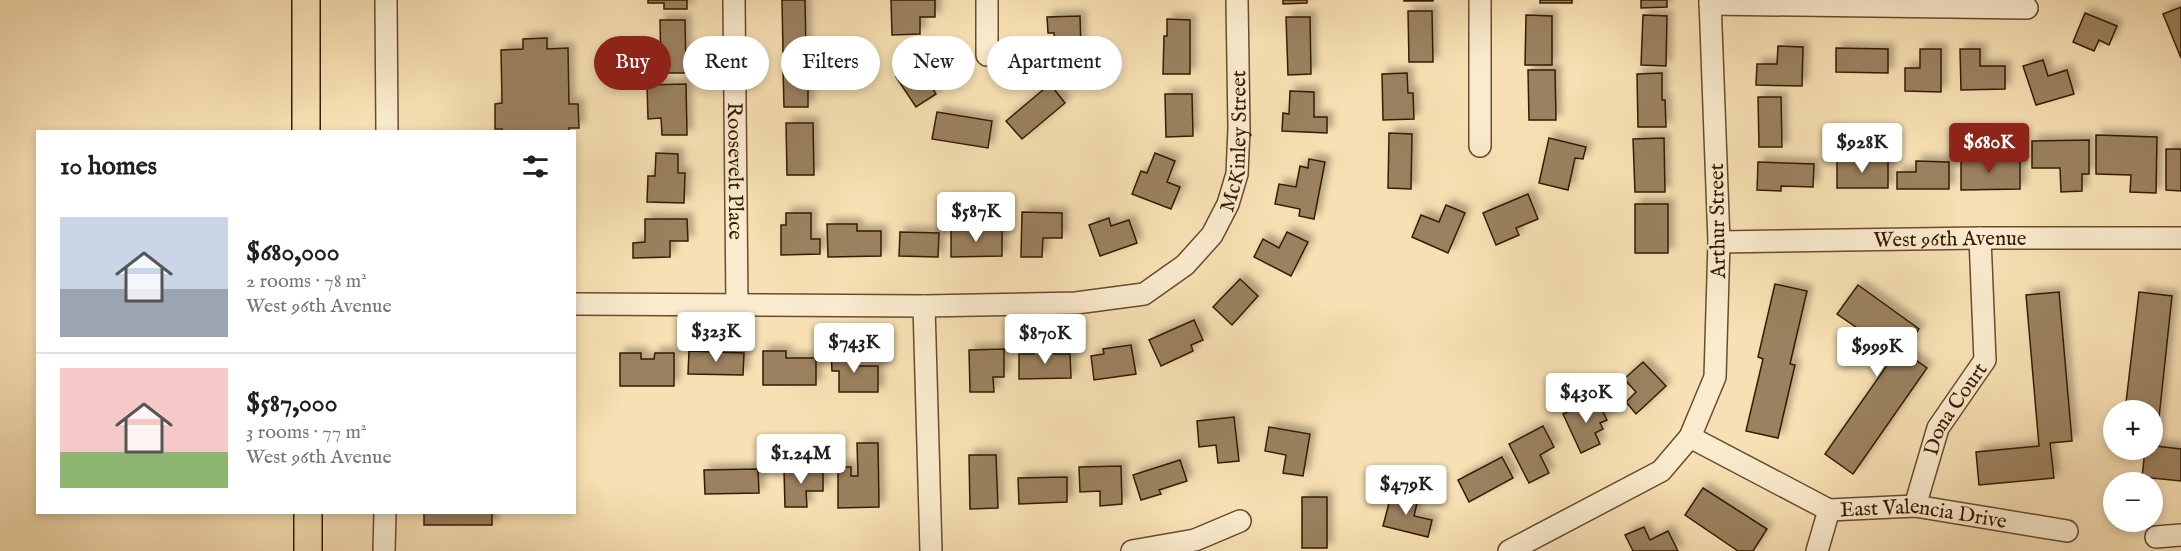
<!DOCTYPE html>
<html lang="en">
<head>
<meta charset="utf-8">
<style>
  body { margin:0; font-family:"IM FELL English",serif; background:#f6f6f6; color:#202124; height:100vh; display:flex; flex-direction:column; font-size:22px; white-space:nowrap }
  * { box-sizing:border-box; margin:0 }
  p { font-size:20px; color:#757577 }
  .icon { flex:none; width:33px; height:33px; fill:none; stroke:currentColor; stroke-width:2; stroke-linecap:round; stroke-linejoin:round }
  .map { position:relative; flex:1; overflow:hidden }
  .side { position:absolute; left:36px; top:130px; width:540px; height:384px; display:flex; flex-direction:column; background:#fff; border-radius:0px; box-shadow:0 3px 9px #0003 }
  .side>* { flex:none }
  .guide { position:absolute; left:594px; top:36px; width:570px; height:54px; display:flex; gap:12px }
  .fabs { position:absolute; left:2103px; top:400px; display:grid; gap:12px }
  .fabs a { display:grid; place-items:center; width:60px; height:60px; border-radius:50%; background:#fff; box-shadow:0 3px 9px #0003; font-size:30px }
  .price { position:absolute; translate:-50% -51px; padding:0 14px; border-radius:6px; background:#fff; color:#222; font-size:20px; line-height:39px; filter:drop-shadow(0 2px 3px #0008) }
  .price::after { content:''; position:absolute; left:50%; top:36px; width:18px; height:14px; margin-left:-9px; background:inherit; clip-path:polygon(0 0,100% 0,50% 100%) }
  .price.current { background:#8f2418; color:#fff }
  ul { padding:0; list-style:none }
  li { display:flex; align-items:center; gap:18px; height:150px; padding:0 24px }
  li+li { border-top:2px solid #e0e0e0 }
  li span { display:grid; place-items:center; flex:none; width:168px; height:120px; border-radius:0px; color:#555 }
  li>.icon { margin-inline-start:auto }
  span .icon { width:72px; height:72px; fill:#fffc; stroke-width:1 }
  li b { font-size:26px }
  h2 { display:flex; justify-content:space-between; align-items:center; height:72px; padding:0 24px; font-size:26px }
  .pill { padding:0 21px; border-radius:27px; background:#fff; box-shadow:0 3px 9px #0003; font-size:21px; line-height:54px }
  .pill.current { background:#8f2418; color:#fff }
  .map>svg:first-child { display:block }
  .building { fill:#9b815e; stroke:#371b02; stroke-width:1.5; filter:url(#shadow) }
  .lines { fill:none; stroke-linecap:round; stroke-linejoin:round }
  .minor-casing { stroke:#674c2e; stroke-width:24 }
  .major-casing { stroke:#371b02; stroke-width:30 }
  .minor { stroke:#faebce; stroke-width:21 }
  .major { stroke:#f7e0b3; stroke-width:27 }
  .labels { text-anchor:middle; stroke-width:4.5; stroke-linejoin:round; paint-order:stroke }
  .street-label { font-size:21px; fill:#371b02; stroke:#faebce }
</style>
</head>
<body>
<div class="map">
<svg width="2181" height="551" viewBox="0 0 2181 551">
  <defs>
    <filter id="shadow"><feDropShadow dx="5.5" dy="-5.5" stdDeviation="3" flood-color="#0004"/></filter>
  </defs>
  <rect width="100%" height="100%" fill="#f7e0b3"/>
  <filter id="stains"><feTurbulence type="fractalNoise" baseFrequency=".00333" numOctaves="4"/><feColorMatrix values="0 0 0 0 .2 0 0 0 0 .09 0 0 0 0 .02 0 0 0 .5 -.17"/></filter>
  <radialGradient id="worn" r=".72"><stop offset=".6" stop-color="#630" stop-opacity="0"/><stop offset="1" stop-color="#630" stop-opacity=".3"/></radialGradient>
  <g class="building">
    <polygon points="648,0 687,0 687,9 664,9 664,3 648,3"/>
    <polygon points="782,0 805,0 806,52 783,52"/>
    <polygon points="891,0 935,0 935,17 920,17 920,34 892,35"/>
    <polygon points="1283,0 1307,0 1307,3 1283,4"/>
    <rect x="1404" y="0" width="29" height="1"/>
    <rect x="1540" y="0" width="32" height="3"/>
    <polygon points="1641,0 1667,0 1667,7 1641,8"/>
    <polygon points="2181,7 2181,58 2163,14"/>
    <polygon points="1408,11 1432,11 1433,62 1409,62"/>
    <polygon points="2085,13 2117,26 2109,45 2099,40 2094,51 2073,42"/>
    <polygon points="1526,15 1552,16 1552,65 1525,65"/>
    <polygon points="1643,15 1667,16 1666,66 1641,65"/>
    <polygon points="1080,16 1081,50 1090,50 1091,70 1049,71 1049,52 1055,52 1054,33 1048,33 1047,17"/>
    <polygon points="1286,17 1310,17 1311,74 1288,75"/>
    <polygon points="1167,19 1190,20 1190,74 1163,74 1164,36 1167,36"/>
    <polygon points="660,20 685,20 686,73 661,73"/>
    <polygon points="547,38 547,49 568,48 569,104 578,104 579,128 569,128 569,132 502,132 502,129 495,129 495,104 502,103 501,50 523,49 523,39"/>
    <polygon points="1778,46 1803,47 1802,86 1756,85 1757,64 1777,64"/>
    <polygon points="1836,48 1888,49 1888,73 1836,72"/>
    <polygon points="1920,49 1941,49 1941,92 1905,91 1905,68 1920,68"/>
    <polygon points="1960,49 1980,49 1980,66 2005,66 2005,89 1961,90"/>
    <polygon points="2043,60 2048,76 2067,70 2074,94 2036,105 2023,66"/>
    <polygon points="917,63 936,94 916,107 896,77"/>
    <polygon points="783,68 808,68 808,107 784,107"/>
    <polygon points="1528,70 1555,70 1556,120 1529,120"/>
    <polygon points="1407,73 1408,93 1413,93 1414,119 1383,120 1382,74"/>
    <polygon points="1662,73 1662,100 1665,100 1666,127 1638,127 1637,74"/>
    <polygon points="686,84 687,135 662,135 661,118 648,119 647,85"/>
    <polygon points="1050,84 1065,103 1022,139 1006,121"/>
    <polygon points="1290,91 1314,92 1314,117 1327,117 1327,133 1282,131 1283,113 1289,114"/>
    <polygon points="1165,94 1192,94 1193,136 1166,137"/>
    <polygon points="1758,97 1781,97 1782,147 1759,147"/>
    <polygon points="937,112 992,121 988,148 932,139"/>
    <polygon points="786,123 813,123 814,175 787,175"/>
    <polygon points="1389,133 1412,134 1411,189 1388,188"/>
    <polygon points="2096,135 2157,137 2156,193 2130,192 2131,175 2096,174"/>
    <polygon points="1549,138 1586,147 1583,159 1575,158 1568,190 1539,183"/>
    <polygon points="1664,138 1665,192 1635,192 1633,139"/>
    <polygon points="2089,140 2089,174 2082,174 2082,191 2061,192 2060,168 2032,168 2032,141"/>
    <polygon points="2166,149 2181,149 2181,191 2166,190"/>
    <polygon points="656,153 678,154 678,173 685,173 684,203 647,202 648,176 655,176"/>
    <polygon points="1155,153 1175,161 1167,182 1180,187 1171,209 1132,194 1141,171 1147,173"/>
    <polygon points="1961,153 1978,153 1978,161 2020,161 2020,189 1961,190"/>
    <polygon points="1309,159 1325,162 1314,219 1299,216 1300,209 1275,204 1279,184 1296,187 1300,166 1308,168"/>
    <rect x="1837" y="160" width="51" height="28"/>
    <polygon points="1916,161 1949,162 1949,189 1897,189 1897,172 1916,172"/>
    <polygon points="1758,162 1814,164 1813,187 1781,186 1781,191 1757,190"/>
    <polygon points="1528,194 1538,219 1516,228 1519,235 1496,245 1483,213"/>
    <rect x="1635" y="204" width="33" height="49"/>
    <polygon points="1446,205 1465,213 1448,253 1412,237 1421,215 1439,222"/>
    <polygon points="1022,212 1062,213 1062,238 1043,238 1042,257 1021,257"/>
    <polygon points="786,213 811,213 811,239 820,239 820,254 781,255 781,225 786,225"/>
    <polygon points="1109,218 1111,226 1129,220 1137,243 1100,256 1089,225"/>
    <polygon points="645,219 687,219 688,241 670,241 670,257 633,258 633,243 645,242"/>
    <polygon points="827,224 857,224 857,231 881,231 881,256 828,257"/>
    <polygon points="1002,229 1002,256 951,257 951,230"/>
    <polygon points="900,232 939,233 938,257 899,256"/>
    <polygon points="1287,232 1308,242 1291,276 1254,257 1263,239 1279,248"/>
    <polygon points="1240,279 1258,296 1232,325 1213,307"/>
    <polygon points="1775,284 1807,291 1790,364 1795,365 1778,438 1746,431 1763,359 1758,357"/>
    <polygon points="1858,285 1919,329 1903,351 1927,368 1853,474 1825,454 1895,354 1837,314"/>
    <polygon points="2059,292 2072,441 2050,443 2054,478 1979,485 1976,452 2039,446 2026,295"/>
    <polygon points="2139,292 2172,296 2156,446 2181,449 2181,481 2142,477 2145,450 2152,450 2152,411 2125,411"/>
    <polygon points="1194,320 1203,340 1191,345 1193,351 1161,366 1149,340"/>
    <polygon points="1131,345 1136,374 1094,380 1091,356 1104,354 1103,349"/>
    <polygon points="1004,349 1004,377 993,377 994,392 970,392 969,350"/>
    <polygon points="1034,349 1054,349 1054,354 1070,354 1071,378 1019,379 1019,354 1034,354"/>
    <polygon points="689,351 744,353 743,375 688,374"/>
    <polygon points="763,351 786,351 786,358 816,358 816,385 763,385"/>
    <polygon points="831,351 853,351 853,366 878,366 878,392 839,392 839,371 832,371"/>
    <polygon points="620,353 641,353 641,359 654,359 655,353 674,353 674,386 620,386"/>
    <polygon points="1643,362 1666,386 1636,414 1626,402 1636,392 1624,379"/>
    <polygon points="1597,399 1607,420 1600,423 1603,429 1595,433 1600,444 1581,453 1563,414"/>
    <polygon points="1234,417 1239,461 1218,463 1216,445 1199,447 1197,421"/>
    <polygon points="1543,426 1554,447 1540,455 1549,473 1529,483 1509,444"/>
    <polygon points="1269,427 1310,434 1303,476 1283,473 1286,455 1265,451"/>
    <polygon points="857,443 878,443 879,507 838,508 838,467 851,467 851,476 858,476"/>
    <polygon points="969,455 996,455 998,508 970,509"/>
    <polygon points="1502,457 1513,478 1469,502 1458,480"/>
    <polygon points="1180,460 1187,481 1159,490 1161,494 1141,500 1133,475"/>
    <polygon points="1121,466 1122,504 1100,506 1100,491 1080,492 1079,467"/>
    <polygon points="758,469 759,493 705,494 704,470"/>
    <polygon points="784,469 823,469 823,491 806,491 807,507 785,507"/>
    <polygon points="1067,477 1067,502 1019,504 1018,478"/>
    <polygon points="1703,488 1767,529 1753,551 1738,551 1685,515"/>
    <polygon points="1392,492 1418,499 1414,516 1432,520 1428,537 1383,526"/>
    <rect x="1302" y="497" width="25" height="51"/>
    <rect x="424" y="513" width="68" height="12"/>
    <polygon points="1644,527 1650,540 1668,531 1678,551 1633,551 1625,535"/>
  </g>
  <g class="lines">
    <g class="minor-casing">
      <g id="minor">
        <polyline points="386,0 387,132"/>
        <path id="s1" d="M734 0 737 306"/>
        <polyline points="987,0 987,55"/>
        <polyline points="1480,0 1480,146"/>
        <polyline points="1710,4 2027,8"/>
        <path id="s2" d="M1719 242 1980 238H2181"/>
        <path id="s3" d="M574 304 924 306 1076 303 1144 294 1185 265 1212 235 1228 204 1237 174 1239 129 1237 0"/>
        <polyline points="924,306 931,551"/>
        <path id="s4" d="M1690 437 1829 510 1915 506 2067 531"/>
        <path id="s5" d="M1915 506 1938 428 1985 360 1980 238"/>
        <polyline points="2156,537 2181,535"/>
        <polyline points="384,551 385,513"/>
        <polyline points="1132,551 1195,540 1240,521"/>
        <polyline points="1509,551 1661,471 1690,437 1715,377 1719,242 1710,0"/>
        <polyline points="1817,551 1829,510"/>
      </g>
    </g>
    <g class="major-casing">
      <g id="major">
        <polyline points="306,0 306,132"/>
        <polyline points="308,513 308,551"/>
      </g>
    </g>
    <use href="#minor" class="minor"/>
    <use href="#major" class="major"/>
  </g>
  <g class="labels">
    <g class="street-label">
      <text dy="7" stroke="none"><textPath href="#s3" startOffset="760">McKinley Street</textPath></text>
      <text dy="7" stroke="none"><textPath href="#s1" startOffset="171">Roosevelt Place</textPath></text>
      <text transform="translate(1717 221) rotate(-91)" y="7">Arthur Street</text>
      <text dy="7" stroke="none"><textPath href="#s2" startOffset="231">West 96th Avenue</textPath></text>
      <text dy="7" stroke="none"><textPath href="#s5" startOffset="106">Dona Court</textPath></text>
      <text dy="7" stroke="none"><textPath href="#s4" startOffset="252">East Valencia Drive</textPath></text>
    </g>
  </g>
  <rect width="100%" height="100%" filter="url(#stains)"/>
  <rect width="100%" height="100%" fill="url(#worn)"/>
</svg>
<div class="fabs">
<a>+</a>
<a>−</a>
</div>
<b class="price" style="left:1862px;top:174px">$928K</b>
<b class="price current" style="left:1989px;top:174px">$680K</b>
<b class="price" style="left:976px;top:243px">$587K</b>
<b class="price" style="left:716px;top:363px">$323K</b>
<b class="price" style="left:1045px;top:365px">$870K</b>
<b class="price" style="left:854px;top:374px">$743K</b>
<b class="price" style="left:1877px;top:378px">$999K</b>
<b class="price" style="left:1586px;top:424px">$430K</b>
<b class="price" style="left:801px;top:485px">$1.24M</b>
<b class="price" style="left:1406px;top:516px">$479K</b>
<div class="guide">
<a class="pill current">Buy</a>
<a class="pill">Rent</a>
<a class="pill">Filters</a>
<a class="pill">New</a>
<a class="pill">Apartment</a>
</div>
<section class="side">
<h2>10 homes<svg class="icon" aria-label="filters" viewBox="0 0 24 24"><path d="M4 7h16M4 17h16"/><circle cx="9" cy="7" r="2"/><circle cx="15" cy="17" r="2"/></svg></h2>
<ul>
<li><span style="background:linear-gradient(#c9d6e8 60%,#9aa5b1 0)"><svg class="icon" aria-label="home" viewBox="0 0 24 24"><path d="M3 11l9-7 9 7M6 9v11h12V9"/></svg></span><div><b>$680,000</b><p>2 rooms · 78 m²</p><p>West 96th Avenue</p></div></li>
<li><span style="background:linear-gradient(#f6c9c9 70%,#8fb573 0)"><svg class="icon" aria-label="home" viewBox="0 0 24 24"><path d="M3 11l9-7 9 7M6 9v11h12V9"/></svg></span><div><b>$587,000</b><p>3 rooms · 77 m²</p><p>West 96th Avenue</p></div></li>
</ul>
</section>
</div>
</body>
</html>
